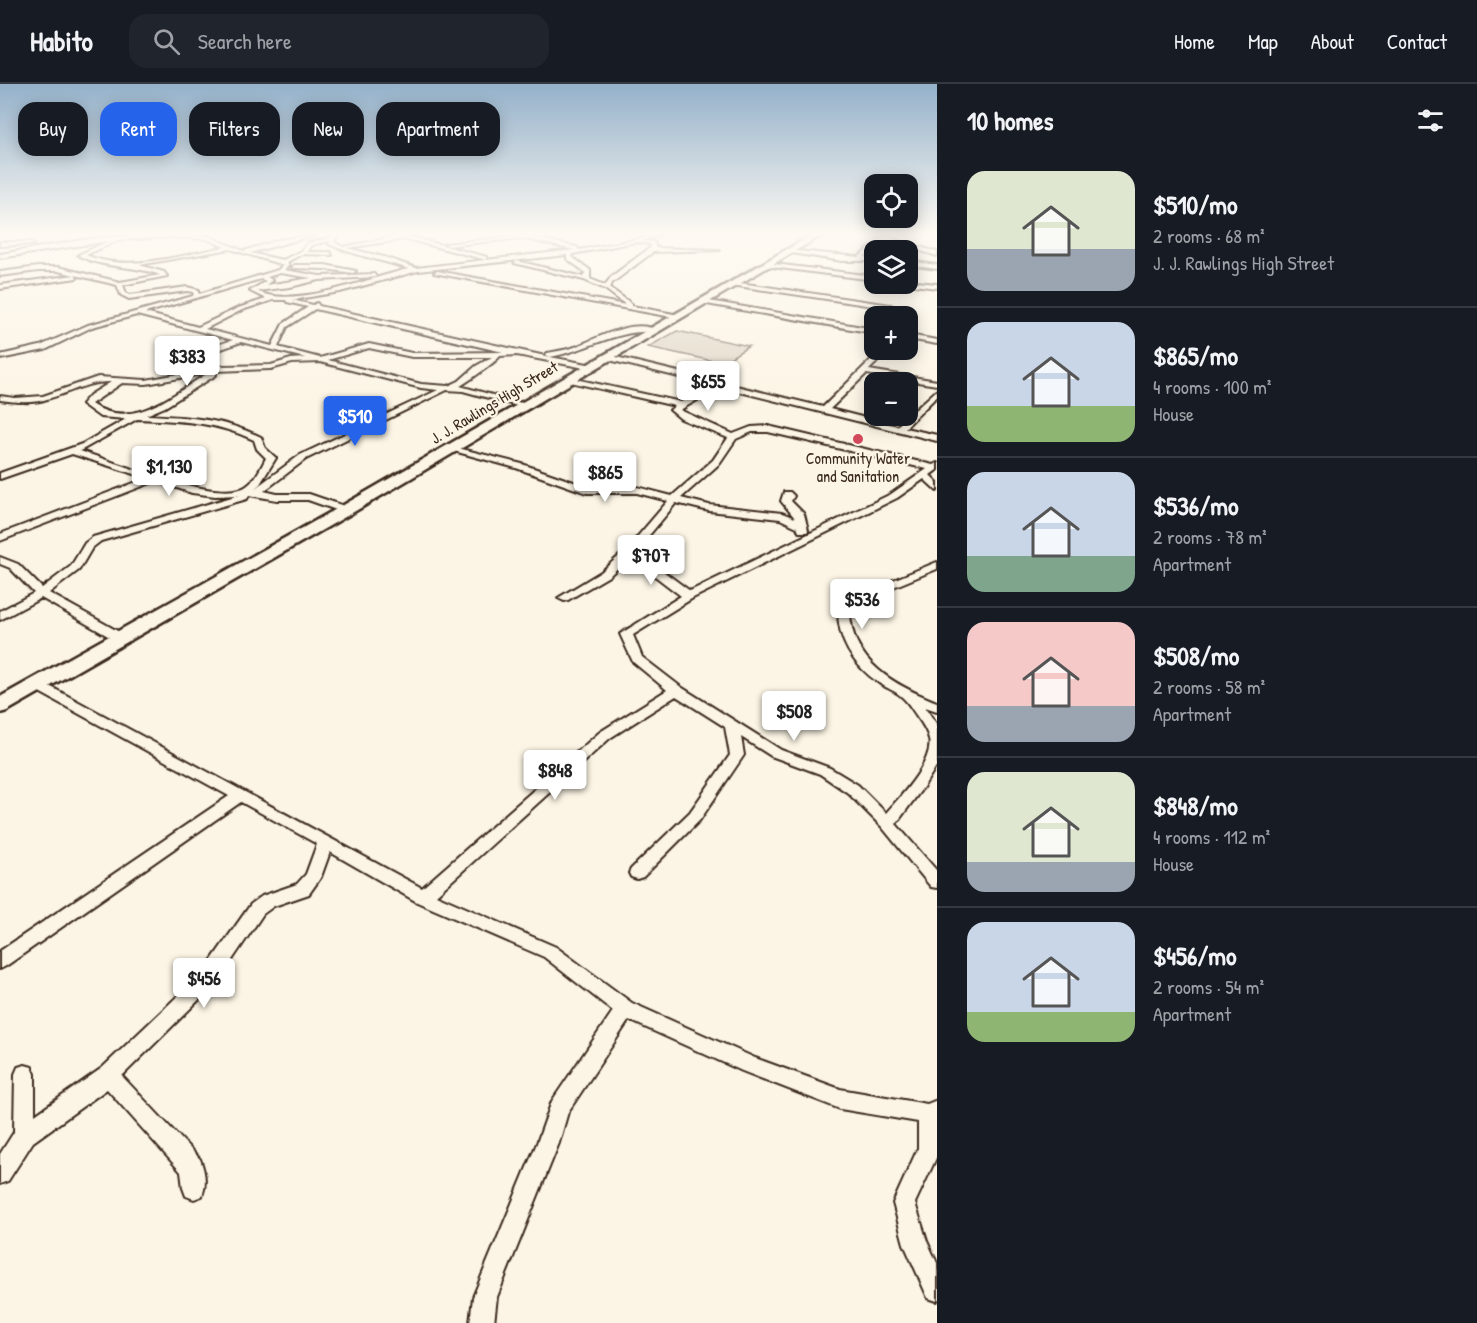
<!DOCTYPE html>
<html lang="en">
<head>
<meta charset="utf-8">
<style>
  body { margin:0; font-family:"Patrick Hand",sans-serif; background:#20242c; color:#f1f3f6; height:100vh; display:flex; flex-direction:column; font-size:22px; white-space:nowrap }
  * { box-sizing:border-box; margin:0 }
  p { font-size:20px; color:#9ea1a6 }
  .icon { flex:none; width:33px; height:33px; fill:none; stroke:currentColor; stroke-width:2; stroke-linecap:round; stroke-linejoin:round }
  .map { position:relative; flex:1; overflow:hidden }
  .drawer { display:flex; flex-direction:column; background:#171b24; width:540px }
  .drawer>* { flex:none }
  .banner { position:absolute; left:18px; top:18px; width:570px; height:54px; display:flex; gap:12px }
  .buttons { position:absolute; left:864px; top:90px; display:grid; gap:12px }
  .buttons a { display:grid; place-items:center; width:54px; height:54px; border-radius:12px; background:#171b24; box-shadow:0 3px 15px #0003; font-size:30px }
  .price { position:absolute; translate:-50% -51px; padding:0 14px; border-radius:6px; background:#fff; color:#222; font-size:20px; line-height:39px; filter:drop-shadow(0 2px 3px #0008) }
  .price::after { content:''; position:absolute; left:50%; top:36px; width:18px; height:14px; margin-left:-9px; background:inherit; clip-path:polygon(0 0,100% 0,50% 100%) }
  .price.on { background:#2563eb; color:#fff }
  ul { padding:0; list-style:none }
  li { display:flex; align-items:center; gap:18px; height:150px; padding:0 30px }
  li+li { border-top:2px solid #363941 }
  li span { display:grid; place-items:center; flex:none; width:168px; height:120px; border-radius:18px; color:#555 }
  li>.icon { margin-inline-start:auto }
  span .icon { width:72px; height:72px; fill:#fffc; stroke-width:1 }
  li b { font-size:26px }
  h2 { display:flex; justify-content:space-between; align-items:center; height:72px; padding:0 30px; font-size:26px }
  .pill { padding:0 21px; border-radius:18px; background:#171b24; box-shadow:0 3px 15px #0003; font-size:21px; line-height:54px }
  .pill.on { background:#2563eb; color:#fff }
  header { display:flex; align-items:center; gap:36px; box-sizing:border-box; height:84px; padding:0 30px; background:#171b24; border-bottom:2px solid #363941 }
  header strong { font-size:28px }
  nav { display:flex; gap:33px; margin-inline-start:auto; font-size:21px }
  .search { width:420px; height:54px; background:#20242c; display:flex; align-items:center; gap:15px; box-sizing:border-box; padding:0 21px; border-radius:18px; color:#9ea1a6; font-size:22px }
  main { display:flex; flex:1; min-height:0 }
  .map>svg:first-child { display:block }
  .green { fill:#e0d8c8; stroke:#8e8173; stroke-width:1.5 }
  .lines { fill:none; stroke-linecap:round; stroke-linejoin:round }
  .minor-casing { stroke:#3b2a1e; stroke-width:4 }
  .primary-casing { stroke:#3b2a1e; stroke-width:5 }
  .minor { fill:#fcf5e5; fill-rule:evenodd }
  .primary { fill:#fcf5e5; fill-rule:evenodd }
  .poi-dot { fill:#d1495b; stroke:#fcf5e5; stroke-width:2 }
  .labels { text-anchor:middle; stroke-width:4.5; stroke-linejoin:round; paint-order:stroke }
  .far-street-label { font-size:16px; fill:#3b2a1e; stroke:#fcf5e5 }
  .far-poi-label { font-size:16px; fill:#3b2a1e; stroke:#fcf5e5 }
</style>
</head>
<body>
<header>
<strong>Habito</strong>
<div class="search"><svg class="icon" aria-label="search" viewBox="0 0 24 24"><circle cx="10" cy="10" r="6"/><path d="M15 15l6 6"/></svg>Search here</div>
<nav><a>Home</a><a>Map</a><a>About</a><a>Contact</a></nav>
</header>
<main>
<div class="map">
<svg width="937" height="1239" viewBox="0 0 937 1239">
  <rect width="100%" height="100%" fill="#fcf5e5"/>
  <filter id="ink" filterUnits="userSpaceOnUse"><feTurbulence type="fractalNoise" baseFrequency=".0167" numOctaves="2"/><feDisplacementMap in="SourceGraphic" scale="12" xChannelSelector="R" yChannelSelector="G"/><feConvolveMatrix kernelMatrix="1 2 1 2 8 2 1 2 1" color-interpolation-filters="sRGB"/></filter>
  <g filter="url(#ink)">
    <polygon class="green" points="677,247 749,262 722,279 648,263"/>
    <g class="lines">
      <g class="minor-casing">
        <g id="minor">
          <path d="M151 151 208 152 244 167 278 156 315 151 250 169 283 176 303 166 307 159 331 154 332 151H338L334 158 343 163 403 151 487 173 485 176 574 166 522 154 448 162 445 160 523 151 577 163 579 166 660 151 642 157 654 158 656 164 720 166 653 168 612 199 610 204 632 220V222L679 231 677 234 434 189 437 187 626 221 605 205 584 196 514 179 517 177 584 193 585 188 567 175V171L418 187 340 208 292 216 313 221 317 219 319 222 550 273 546 271 547 269C557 267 566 266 575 263 598 254 633 234 657 246L654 248C617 245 586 267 550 273L593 281 594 283 590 285 517 271 500 272C498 276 465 300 460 302L525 320V324L463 307 447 306 306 375 264 407 277 410H309L350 424V428H342L308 416H277L249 411 247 415 101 457 92 464 79 486 49 509 123 550 125 553 123 556H115L41 514 0 536V527L34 509 10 484 0 480V473L18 480 42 504 71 482 85 459 93 453 239 411 215 412 192 409 156 397 0 457V450L147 394 72 370 0 395V389L82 360 126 335 100 333 82 320 90 311 111 298C89 297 69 309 47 315 33 320 15 318 0 316V312L15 314 43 312 98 293 146 296 222 282 271 281 291 275 305 274 241 258 207 270 196 279 177 289H171V285L190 275 201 266 233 256 137 231 92 243 45 266 0 275V271L40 262 88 241 193 212 194 208 187 207 129 215 121 211 117 201 58 187H38L0 192V188L38 183H58L120 198 160 191C135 181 102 185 78 171L109 157 0 174V170L95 154ZM170 153 207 155 225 163C180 171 129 189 86 171L119 156ZM406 155 483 175 485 176 416 184 384 173 347 164ZM330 157 329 160C355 172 382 176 409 185 370 193 294 226 257 207L290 203 319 196 376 193 374 190 320 192 284 186 289 181 287 178 302 170 332 171 330 168H307L311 161ZM636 158 650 160 651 163 612 192 605 201 590 195V186L572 173 573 170ZM230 165 283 181 278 186 199 210V206L187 203 130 211 126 209 123 201 167 192 164 188 139 181ZM280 189 312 194 266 201 272 196 267 193ZM261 195 266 197 250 207 266 215 238 224 198 243 145 229ZM273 216H286L287 218 308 223 283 240 272 262 205 245 242 226ZM315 225 503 268 412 269 369 260 320 274 278 263 287 243ZM369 264 412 273H492L476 282 459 297 448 302 421 300 328 276ZM320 278 421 304 438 306 300 371 254 405 260 400 276 374 265 364 261 353C221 334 190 333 146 331L165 323 216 291V287L271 285 292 279ZM208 289C172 311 133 347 91 320L122 299 146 300ZM137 335C180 337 214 337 254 356L257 365 266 374C260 385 253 402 240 405 207 415 115 378 80 367Z"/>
          <polygon points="871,151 879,151 937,168 937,172"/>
          <polygon points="0,158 31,158 34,160 0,162"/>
          <polygon points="874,160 908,166 875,164 865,173 874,173 874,177 842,177 785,168 788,166 859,173"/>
          <polygon points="908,177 937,181 937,185 908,181"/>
          <polygon points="766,179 874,192 874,196 764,182"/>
          <polygon points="294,181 325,181 356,187 353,189 325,185 292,184"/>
          <polygon points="75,191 77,194 0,205 0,201"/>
          <polygon points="908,197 937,200 937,204 906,200"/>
          <polygon points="733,198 891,221 894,223 890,232 884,232 887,224 731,201"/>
          <polygon points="703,216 874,245 874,249 701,219"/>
          <polygon points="908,251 937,256 937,260 908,255"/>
          <path d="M881 266H889L869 286 937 297V301L866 290 830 325 897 342 937 306V312L905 344 937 351V357L720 303 680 326 733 350 751 343 768 342 933 381 937 379V386L930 391 937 398V407L924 395 897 414 693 514 633 551 642 573 681 603 781 666 830 684 858 701 886 729C900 713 934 678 929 655 927 646 921 638 916 631 912 625 907 617 902 613 896 607 886 604 879 599 853 581 838 557 838 526L849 514 937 478V485L857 518 850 527C851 578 894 601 937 618V627L925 623 937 641V681L924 702 896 740 937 787V804L931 803 882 743 848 709 820 690 771 672 741 653 744 671 700 736 643 793 637 795 631 793 629 789 631 785 690 728 730 671 725 643 676 612 610 654 436 811 556 863 632 919 755 974 840 1005 927 1020 937 1016V1072L915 1119 927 1157 937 1179V1217L928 1214 904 1160 893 1119 918 1064V1038L840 1025 742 987 629 936 568 1028 559 1059 497 1213 494 1239H470L473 1213 537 1059 552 1017 613 927 544 873 417 818 330 768 321 793 309 810 274 822 263 830 218 897 122 992 200 1075C205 1087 207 1100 202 1112L194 1115 186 1112 183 1104 181 1088 107 1005 33 1058 8 1097 0 1100V1070L14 1048 15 990 18 983 25 981 32 983 35 990V1031L102 984 204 887 251 820 262 812 297 800 306 790 317 760 241 718 6 882 0 885V867L229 712 32 604 30 601 32 598H42L422 804 600 648 667 606 633 578 620 550 681 512 630 473 609 492 568 516 564 517 558 514 601 488 626 466 668 417 637 409H587L516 384 450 366V362L522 380 588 403H637L672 412 713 376 728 354 681 335 670 326 675 322 566 297V293L681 318 712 301 605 275V271H608L823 323ZM752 348H768L927 385 891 410 690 507 636 467 676 419 709 427 780 435 797 443 799 448H807L808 446 804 430 791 417 794 412 790 408H784L781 417 795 434 782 429 709 421 681 414 719 380 736 355Z"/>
        </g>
      </g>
      <g class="primary-casing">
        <polygon id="primary" points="812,151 822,151 352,429 7,627 0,629 0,613 340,423"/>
      </g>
      <use href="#minor" class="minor"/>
      <use href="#primary" class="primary"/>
    </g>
  </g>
  <linearGradient id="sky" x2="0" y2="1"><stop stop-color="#94b1ca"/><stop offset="0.46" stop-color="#fefaf3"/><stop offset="1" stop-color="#fefaf3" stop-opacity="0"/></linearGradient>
  <rect width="937" height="325" fill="url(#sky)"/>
  <circle class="poi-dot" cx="858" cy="355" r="6"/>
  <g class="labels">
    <g class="far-street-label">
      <text transform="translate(494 318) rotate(-31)" y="6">J. J. Rawlings High Street</text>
    </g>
    <g class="far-poi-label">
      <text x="858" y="380">Community Water<tspan x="858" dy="18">and Sanitation</tspan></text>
    </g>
  </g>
</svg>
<div class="buttons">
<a><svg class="icon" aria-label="locate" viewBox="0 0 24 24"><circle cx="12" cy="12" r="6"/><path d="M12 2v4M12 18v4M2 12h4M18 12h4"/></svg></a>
<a><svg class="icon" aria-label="layers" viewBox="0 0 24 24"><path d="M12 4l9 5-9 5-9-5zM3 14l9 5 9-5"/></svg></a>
<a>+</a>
<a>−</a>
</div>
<b class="price" style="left:187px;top:303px">$383</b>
<b class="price" style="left:708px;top:328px">$655</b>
<b class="price on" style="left:355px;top:363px">$510</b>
<b class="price" style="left:169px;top:413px">$1,130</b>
<b class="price" style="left:605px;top:419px">$865</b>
<b class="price" style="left:651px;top:502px">$707</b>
<b class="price" style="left:862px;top:546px">$536</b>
<b class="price" style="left:794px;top:658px">$508</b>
<b class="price" style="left:555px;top:717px">$848</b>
<b class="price" style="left:204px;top:925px">$456</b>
<div class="banner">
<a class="pill">Buy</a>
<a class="pill on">Rent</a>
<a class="pill">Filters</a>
<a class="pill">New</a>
<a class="pill">Apartment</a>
</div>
</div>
<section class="drawer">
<h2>10 homes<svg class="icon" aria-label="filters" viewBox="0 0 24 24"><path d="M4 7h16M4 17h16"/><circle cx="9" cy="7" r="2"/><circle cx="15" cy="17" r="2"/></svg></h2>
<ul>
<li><span style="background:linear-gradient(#dfe7d0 65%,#9aa5b1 0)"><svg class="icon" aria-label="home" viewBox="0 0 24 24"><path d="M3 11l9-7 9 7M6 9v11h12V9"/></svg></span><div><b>$510/mo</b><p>2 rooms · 68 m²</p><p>J. J. Rawlings High Street</p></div></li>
<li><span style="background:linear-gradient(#c9d6e8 70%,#8fb573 0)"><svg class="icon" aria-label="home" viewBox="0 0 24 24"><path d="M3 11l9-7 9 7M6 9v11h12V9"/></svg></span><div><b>$865/mo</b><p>4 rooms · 100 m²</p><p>House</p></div></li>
<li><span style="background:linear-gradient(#c9d6e8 70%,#7fa58c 0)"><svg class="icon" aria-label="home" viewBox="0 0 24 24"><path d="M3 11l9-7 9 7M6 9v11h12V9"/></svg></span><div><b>$536/mo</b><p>2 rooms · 78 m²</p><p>Apartment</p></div></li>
<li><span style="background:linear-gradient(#f6c9c9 70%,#9aa5b1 0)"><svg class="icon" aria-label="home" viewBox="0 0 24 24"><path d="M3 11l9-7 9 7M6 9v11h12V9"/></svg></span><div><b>$508/mo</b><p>2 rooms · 58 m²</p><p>Apartment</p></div></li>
<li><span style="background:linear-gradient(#dfe7d0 75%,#9aa5b1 0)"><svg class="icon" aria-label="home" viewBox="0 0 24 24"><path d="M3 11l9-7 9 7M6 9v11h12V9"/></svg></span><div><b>$848/mo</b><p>4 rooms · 112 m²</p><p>House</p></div></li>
<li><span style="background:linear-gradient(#c9d6e8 75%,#8fb573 0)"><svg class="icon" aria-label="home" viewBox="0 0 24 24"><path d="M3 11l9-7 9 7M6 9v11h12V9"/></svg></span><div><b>$456/mo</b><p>2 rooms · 54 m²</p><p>Apartment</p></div></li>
</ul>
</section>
</main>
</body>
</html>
